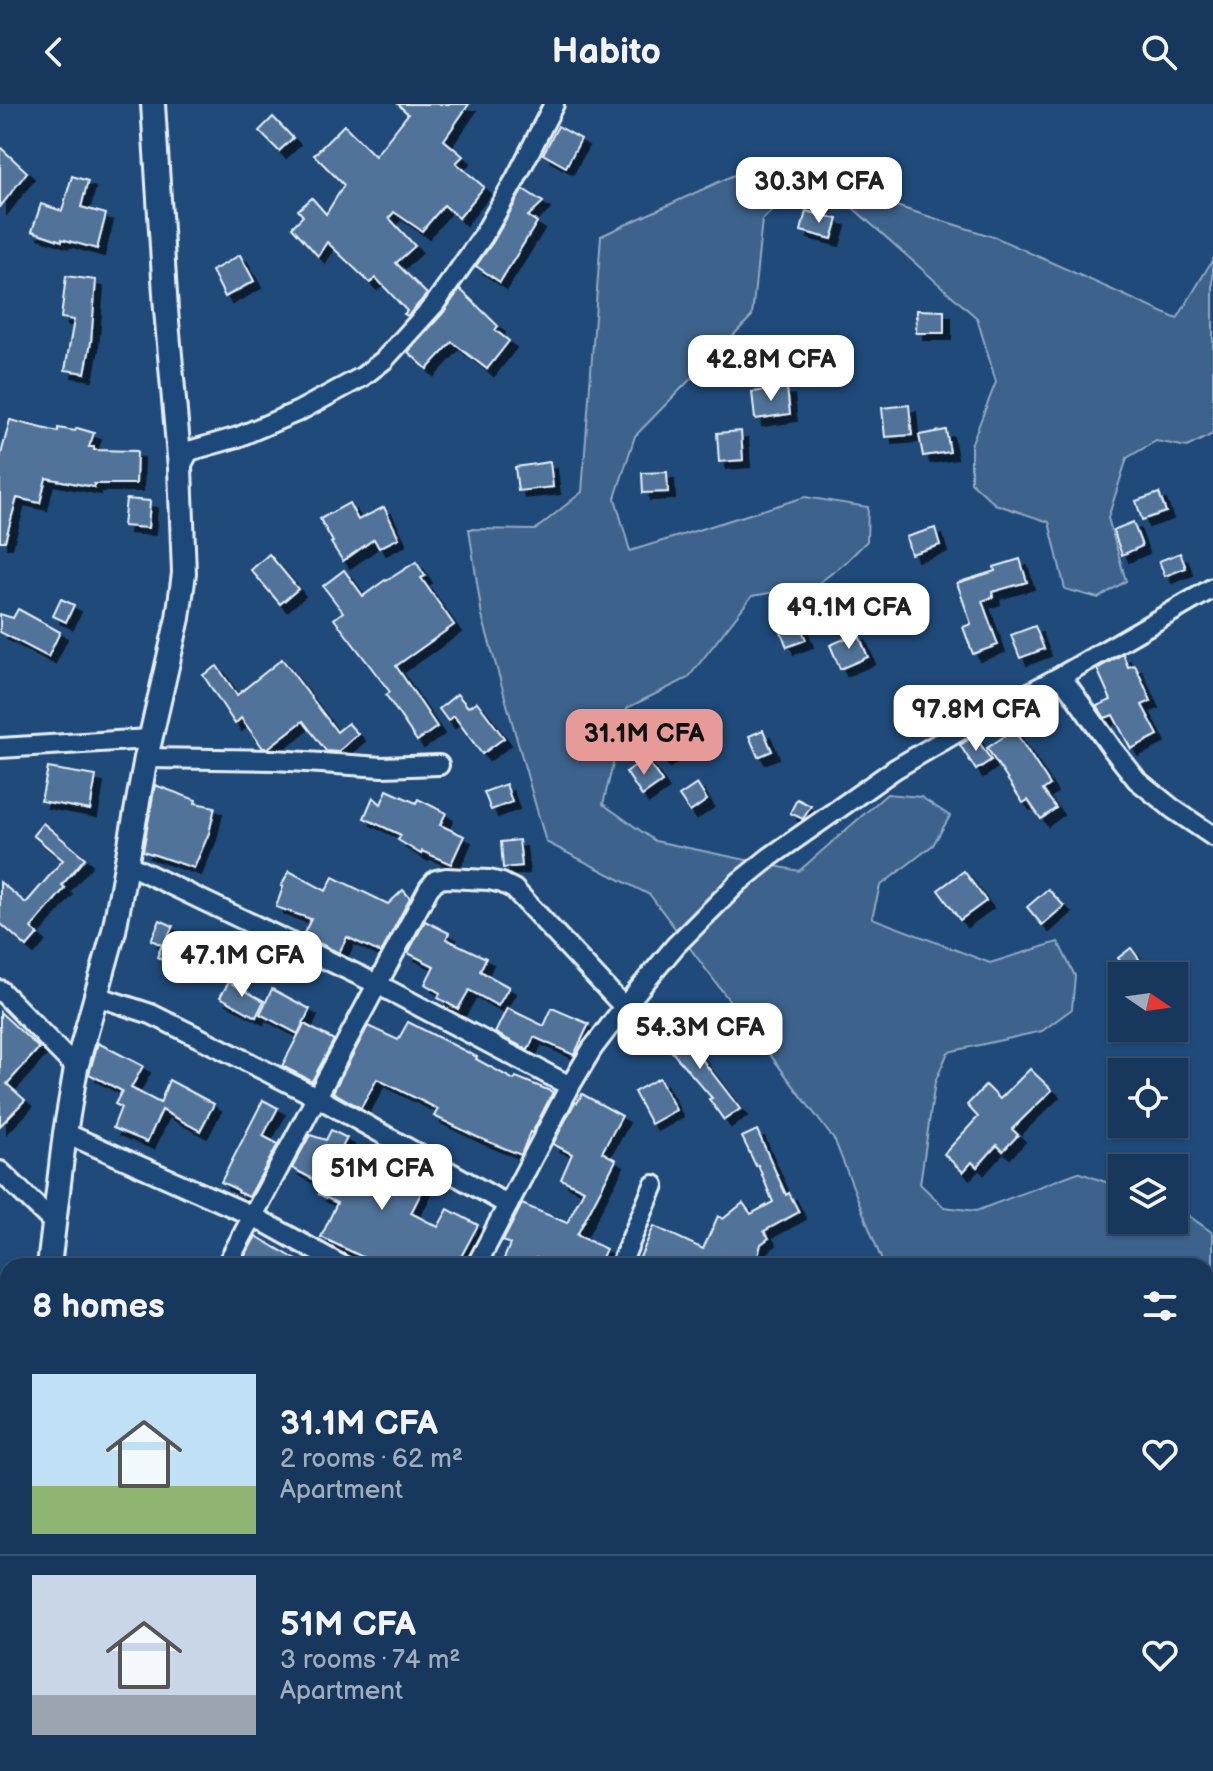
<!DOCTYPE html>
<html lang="en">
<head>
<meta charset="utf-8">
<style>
  body { margin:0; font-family:"Balsamiq Sans",sans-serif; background:#203f62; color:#f1f3f6; height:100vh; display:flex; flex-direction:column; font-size:30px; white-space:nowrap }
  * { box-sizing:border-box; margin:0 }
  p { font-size:26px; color:#9eacbb }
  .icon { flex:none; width:44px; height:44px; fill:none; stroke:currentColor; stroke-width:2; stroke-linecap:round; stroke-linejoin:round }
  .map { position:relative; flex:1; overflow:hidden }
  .sheet { position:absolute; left:0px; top:1154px; width:1214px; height:514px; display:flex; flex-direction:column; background:#17385c; border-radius:24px 24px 0 0; box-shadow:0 2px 6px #0004,0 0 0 2px #365272 }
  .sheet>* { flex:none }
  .needle { width:52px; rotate:103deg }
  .fabs { position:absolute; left:1108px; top:858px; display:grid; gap:16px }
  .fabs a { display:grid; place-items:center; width:80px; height:80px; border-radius:0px; background:#17385c; box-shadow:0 2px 6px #0004,0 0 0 2px #365272; font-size:40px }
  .price { position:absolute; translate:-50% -68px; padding:0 18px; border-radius:16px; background:#fff; color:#222; font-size:26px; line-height:52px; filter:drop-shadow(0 2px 4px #0008) }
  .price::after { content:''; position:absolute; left:50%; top:48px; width:24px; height:18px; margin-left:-12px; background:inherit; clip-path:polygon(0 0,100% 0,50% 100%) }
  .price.active { background:#e69b98; color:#111 }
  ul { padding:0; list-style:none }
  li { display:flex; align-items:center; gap:24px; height:200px; padding:0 32px }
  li+li { border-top:2px solid #365272 }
  li span { display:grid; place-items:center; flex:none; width:224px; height:160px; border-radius:0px; color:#555 }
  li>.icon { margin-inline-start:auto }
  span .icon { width:96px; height:96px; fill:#fffc; stroke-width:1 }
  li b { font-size:34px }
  h2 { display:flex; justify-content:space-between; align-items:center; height:96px; padding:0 32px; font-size:34px }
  header { display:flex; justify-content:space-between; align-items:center; height:104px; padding:0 32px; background:#17385c; font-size:36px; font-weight:700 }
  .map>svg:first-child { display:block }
  .green { fill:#3c628c; stroke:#92aac2; stroke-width:2 }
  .building { fill:#517399; stroke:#e8f1f8; stroke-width:2; filter:url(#shadow) }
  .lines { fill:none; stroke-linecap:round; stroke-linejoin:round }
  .minor-casing { stroke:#e8f1f8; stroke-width:24 }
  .tertiary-casing { stroke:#e8f1f8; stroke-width:28 }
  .minor { stroke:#1f4a7a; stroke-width:18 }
  .tertiary { stroke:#1f4a7a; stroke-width:22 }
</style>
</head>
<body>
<header><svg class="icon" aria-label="back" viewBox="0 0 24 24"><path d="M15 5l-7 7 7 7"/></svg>Habito<svg class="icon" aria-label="search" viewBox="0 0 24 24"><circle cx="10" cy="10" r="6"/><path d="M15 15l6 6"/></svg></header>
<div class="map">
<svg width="1213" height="1667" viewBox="0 0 1213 1667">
  <defs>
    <filter id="shadow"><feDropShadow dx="7" dy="7" stdDeviation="0" flood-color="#0009"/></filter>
  </defs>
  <rect width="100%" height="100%" fill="#1f4a7a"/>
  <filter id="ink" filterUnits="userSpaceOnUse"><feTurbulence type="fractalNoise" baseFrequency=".0125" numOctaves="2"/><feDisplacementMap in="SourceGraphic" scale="16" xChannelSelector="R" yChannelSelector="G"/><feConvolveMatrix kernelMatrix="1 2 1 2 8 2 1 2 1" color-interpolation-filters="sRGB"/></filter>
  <g filter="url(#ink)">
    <g class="green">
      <polygon points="760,59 997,134 1177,215 1213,155 1213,330 1187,343 1156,337 1127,354 1108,414 1126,477 1098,494 1065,485 1049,418 995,400 971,378 971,341 996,278 977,214 853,104 788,92 762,116 752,212 635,332 615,394 630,447 805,393 868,403 867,437 844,460 816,481 752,492 688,574 627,604 603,700 655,737 799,767 887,690 921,693 950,712 933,741 880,782 872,814 990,859 1058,838 1075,872 1072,905 1042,927 948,948 935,978 920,1080 944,1103 976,1107 1078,1068 1122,1084 1122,1116 1174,1116 1175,1102 1213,1129 1213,1254 1206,1259 1206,1162 884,1162 835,1037 650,791 546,738 482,512 469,425 535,426 582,388 601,132"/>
      <polygon points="1206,1348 1213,1365 1213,1632 1206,1626"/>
    </g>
    <g class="building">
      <polygon points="398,0 469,0 444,36 463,52 456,59 484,83 459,114 444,101 422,127 394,108 389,114 415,142 396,159 427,190 408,212 404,210 407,207 376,174 370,179 327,138 318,152 292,123 303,112 298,106 312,94 326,110 344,81 314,51 344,21 375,52 408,10"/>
      <polygon points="273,13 293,34 279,47 259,27"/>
      <polygon points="558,22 581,35 566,63 543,50"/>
      <polygon points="0,43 27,68 0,103"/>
      <polygon points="72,72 88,77 81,103 106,110 97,145 62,135 62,137 32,127 41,100 62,107"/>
      <polygon points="523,85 543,98 528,112 537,118 500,178 476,162 493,138"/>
      <polygon points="806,107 838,115 832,135 801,127"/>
      <polygon points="240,151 254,177 225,193 212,167"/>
      <polygon points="66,172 96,176 91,238 85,269 65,266 74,216 61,214"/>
      <polygon points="460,185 498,222 495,226 509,237 487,265 452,238 427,265 408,248 443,209"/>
      <polygon points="917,206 944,207 944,229 916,229"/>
      <polygon points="787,284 790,310 755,315 752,288"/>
      <polygon points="909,301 912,331 885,333 882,304"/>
      <polygon points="10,316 58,328 58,324 75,327 77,324 94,329 89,343 94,343 94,346 137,347 136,380 94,380 94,383 46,374 40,399 17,394 5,437 0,437 0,354"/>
      <polygon points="946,326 950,348 923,352 919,331"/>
      <polygon points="741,327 743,356 719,358 717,329"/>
      <polygon points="550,358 553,383 518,387 515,363"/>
      <polygon points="667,368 668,388 643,389 642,369"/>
      <polygon points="1159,389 1166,408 1142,416 1136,397"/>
      <polygon points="126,395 150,397 148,424 123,422"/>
      <polygon points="349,399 358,416 384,403 399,434 379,444 374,435 343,457 331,439 333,438 320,415"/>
      <polygon points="1133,418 1142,442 1122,451 1113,426"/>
      <polygon points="935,424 940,441 911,450 906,433"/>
      <polygon points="1180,449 1186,464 1165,472 1159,457"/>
      <polygon points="269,450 298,485 280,500 251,466"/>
      <polygon points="1020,455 1027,478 992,488 993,493 982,497 998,541 973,550 963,523 971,520 957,479 995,467 994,463"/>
      <polygon points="416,458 425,472 421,474 454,521 396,562 437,623 417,637 386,591 390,588 334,515 343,508 323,482 344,466 363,492 385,476 386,477"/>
      <polygon points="61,495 74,501 66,518 53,512"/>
      <polygon points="18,505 60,528 48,553 0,528 0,510 13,514"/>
      <polygon points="797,513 806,536 787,543 778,520"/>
      <polygon points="1035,522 1044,545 1020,554 1011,531"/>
      <polygon points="858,529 868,553 840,565 830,541"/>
      <polygon points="1123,550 1128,563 1135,561 1151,597 1142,601 1158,631 1131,645 1113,611 1105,614 1097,602 1111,596 1097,565"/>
      <polygon points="282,555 337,628 348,619 358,630 338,648 326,647 303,617 268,644 263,644 241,614 235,620 203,571 217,562 237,591"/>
      <polygon points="457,590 468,603 477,598 504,634 482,650 454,612 448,617 439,605"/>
      <polygon points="920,596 926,609 902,621 895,607"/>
      <polygon points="677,625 686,638 663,656 653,643"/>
      <polygon points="763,626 772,647 758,653 749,632"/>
      <polygon points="1014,626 1050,681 1043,686 1056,704 1041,715 1028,696 1023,699 987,644"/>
      <polygon points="975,632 991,656 976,666 960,641"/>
      <polygon points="646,654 662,678 642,692 626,668"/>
      <polygon points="48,664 96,672 90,706 41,697"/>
      <polygon points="506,680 512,698 491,706 484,688"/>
      <polygon points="697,680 707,696 690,708 679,692"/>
      <polygon points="155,681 196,696 195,699 215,703 209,729 194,764 143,747"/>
      <polygon points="387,686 416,699 418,695 446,709 440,721 464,732 451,760 422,747 421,750 398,736 401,731 364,714 373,693 381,700"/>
      <polygon points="797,695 811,702 803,715 790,709"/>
      <polygon points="43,719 85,754 62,781 65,784 31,824 38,830 27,843 0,819 0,778 26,799 63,756 33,731"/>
      <polygon points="519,736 522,762 503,764 501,738"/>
      <polygon points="289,767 326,787 333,773 388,800 403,786 410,794 381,849 347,833 339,849 303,831 311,815 276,803 283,783 281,782"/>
      <polygon points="964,767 986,797 960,816 938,786"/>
      <polygon points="1048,785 1064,802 1042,821 1027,803"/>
      <polygon points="160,816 173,822 168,832 201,852 189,872 157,853 162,841 151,836"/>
      <polygon points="425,817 449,829 446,835 486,854 480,867 509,883 498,902 469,886 458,905 438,894 440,889 425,880 434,862 408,849"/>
      <polygon points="1131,844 1139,855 1126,865 1118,854"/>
      <polygon points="229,878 264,897 256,913 220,893"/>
      <polygon points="272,885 310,905 298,930 260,910"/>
      <polygon points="507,904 544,922 552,904 589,920 574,951 534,933 528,946 495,929"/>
      <polygon points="0,908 39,944 7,980 25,996 0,1022"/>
      <polygon points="408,918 477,953 476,955 514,976 516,973 553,988 532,1029 530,1028 521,1051 477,1033 434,1012 438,1005 377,975 361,1004 333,988 368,922 398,936"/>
      <polygon points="304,920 334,936 312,977 282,962"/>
      <polygon points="680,921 706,961 740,1005 724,1016 709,995 712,994 660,934"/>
      <polygon points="98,939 143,962 131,984 160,999 169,976 214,1000 200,1027 162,1006 147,1038 113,1024 121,1003 115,1000 122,987 89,970"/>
      <polygon points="1030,965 1052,986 1012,1025 1018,1031 1003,1047 997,1041 977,1063 972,1058 963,1068 944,1050 978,1013 967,1001 986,981 1000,995"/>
      <polygon points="659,974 676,1006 651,1020 634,988"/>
      <polygon points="582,990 622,1012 602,1048 616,1056 577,1131 606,1145 598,1162 554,1162 536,1154 533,1162 501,1162 510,1140 503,1137 522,1100 567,1119 584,1086 561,1075 572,1050 553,1040 575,998 577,999"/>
      <polygon points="263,996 278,1004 263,1032 278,1040 249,1093 238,1088 238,1086 221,1078"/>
      <polygon points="331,1026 347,1034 331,1064 368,1083 380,1057 410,1070 414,1061 430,1071 411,1109 438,1123 448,1105 478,1121 456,1162 368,1162 371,1157 321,1133 337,1099 319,1090 324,1081 292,1064 310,1031 326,1036"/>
      <polygon points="757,1026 786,1091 789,1089 799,1108 764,1127 769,1134 761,1140 758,1152 738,1160 723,1153 718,1162 636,1162 654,1122 703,1145 718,1112 723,1115 743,1099 751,1110 773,1098 758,1061 756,1062 742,1033"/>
      <polygon points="256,1132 307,1162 246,1162 241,1159"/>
    </g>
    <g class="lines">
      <g class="minor-casing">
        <g id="minor">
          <polyline points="180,364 189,347 238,333 299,307 362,273 384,256 434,201 483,132 515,76 554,0"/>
          <polyline points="1061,572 1111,643 1137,676 1173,705 1213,732"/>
          <polyline points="0,644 149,635"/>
          <polyline points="146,654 275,656 382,663 439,661"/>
          <polyline points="127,760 377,880 570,982"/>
          <polyline points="0,886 76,964"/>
          <polyline points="96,892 151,910 230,949 317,993 508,1101"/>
          <polyline points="65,1029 253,1112 343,1162"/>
          <polyline points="0,1067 55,1120"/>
          <polyline points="226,1162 429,784 436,776 446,774 489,776 502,779 514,785 624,903"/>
          <polyline points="476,1162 570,982 592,945 624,903 676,841 739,778 770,753 895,665 966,623 1061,572 1213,484"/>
          <polyline points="620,1162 654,1081"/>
          <polyline points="0,1240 8,1247"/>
          <polyline points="0,1451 8,1457"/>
          <polyline points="367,1660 378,1667"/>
          <polyline points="805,1661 816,1667"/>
          <polyline points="22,1667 25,1660"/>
          <polyline points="206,1667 209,1660"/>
          <polyline points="508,1667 512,1660"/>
          <polyline points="657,1667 661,1660"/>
        </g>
      </g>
      <g class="tertiary-casing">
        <g id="tertiary">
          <polyline points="49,1162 65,1029 76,964 114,827 146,654 178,514 184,469 180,364 166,206 153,0"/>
          <polyline points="0,1402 8,1376"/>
        </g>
      </g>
      <use href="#minor" class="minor"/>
      <use href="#tertiary" class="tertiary"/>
    </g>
  </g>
</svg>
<div class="fabs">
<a><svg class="needle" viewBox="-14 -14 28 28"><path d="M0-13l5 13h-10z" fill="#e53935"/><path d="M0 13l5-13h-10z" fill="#9eacbb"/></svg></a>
<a><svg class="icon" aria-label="locate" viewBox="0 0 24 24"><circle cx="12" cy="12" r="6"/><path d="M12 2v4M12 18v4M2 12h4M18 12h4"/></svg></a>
<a><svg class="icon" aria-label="layers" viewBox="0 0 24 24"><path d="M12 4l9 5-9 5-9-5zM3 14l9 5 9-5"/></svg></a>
</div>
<b class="price" style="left:819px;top:121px">30.3M CFA</b>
<b class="price" style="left:771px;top:299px">42.8M CFA</b>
<b class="price" style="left:849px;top:547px">49.1M CFA</b>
<b class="price" style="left:976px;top:649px">97.8M CFA</b>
<b class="price active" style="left:644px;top:673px">31.1M CFA</b>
<b class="price" style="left:242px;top:895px">47.1M CFA</b>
<b class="price" style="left:700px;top:967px">54.3M CFA</b>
<b class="price" style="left:382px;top:1108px">51M CFA</b>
<section class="sheet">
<h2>8 homes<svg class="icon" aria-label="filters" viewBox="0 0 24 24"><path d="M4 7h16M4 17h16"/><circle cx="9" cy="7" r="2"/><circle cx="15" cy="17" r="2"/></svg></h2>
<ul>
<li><span style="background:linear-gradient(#bfe0f5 70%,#8fb573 0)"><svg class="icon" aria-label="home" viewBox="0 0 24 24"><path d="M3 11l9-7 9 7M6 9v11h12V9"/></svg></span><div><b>31.1M CFA</b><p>2 rooms · 62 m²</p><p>Apartment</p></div><svg class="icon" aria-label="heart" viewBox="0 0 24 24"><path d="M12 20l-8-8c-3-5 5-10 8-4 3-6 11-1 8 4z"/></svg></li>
<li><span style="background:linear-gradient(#c9d6e8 75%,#9aa5b1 0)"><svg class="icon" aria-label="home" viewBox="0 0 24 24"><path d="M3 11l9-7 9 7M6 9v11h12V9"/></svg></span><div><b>51M CFA</b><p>3 rooms · 74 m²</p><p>Apartment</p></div><svg class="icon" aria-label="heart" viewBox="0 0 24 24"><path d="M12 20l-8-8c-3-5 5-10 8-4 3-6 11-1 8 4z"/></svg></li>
</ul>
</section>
</div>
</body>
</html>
